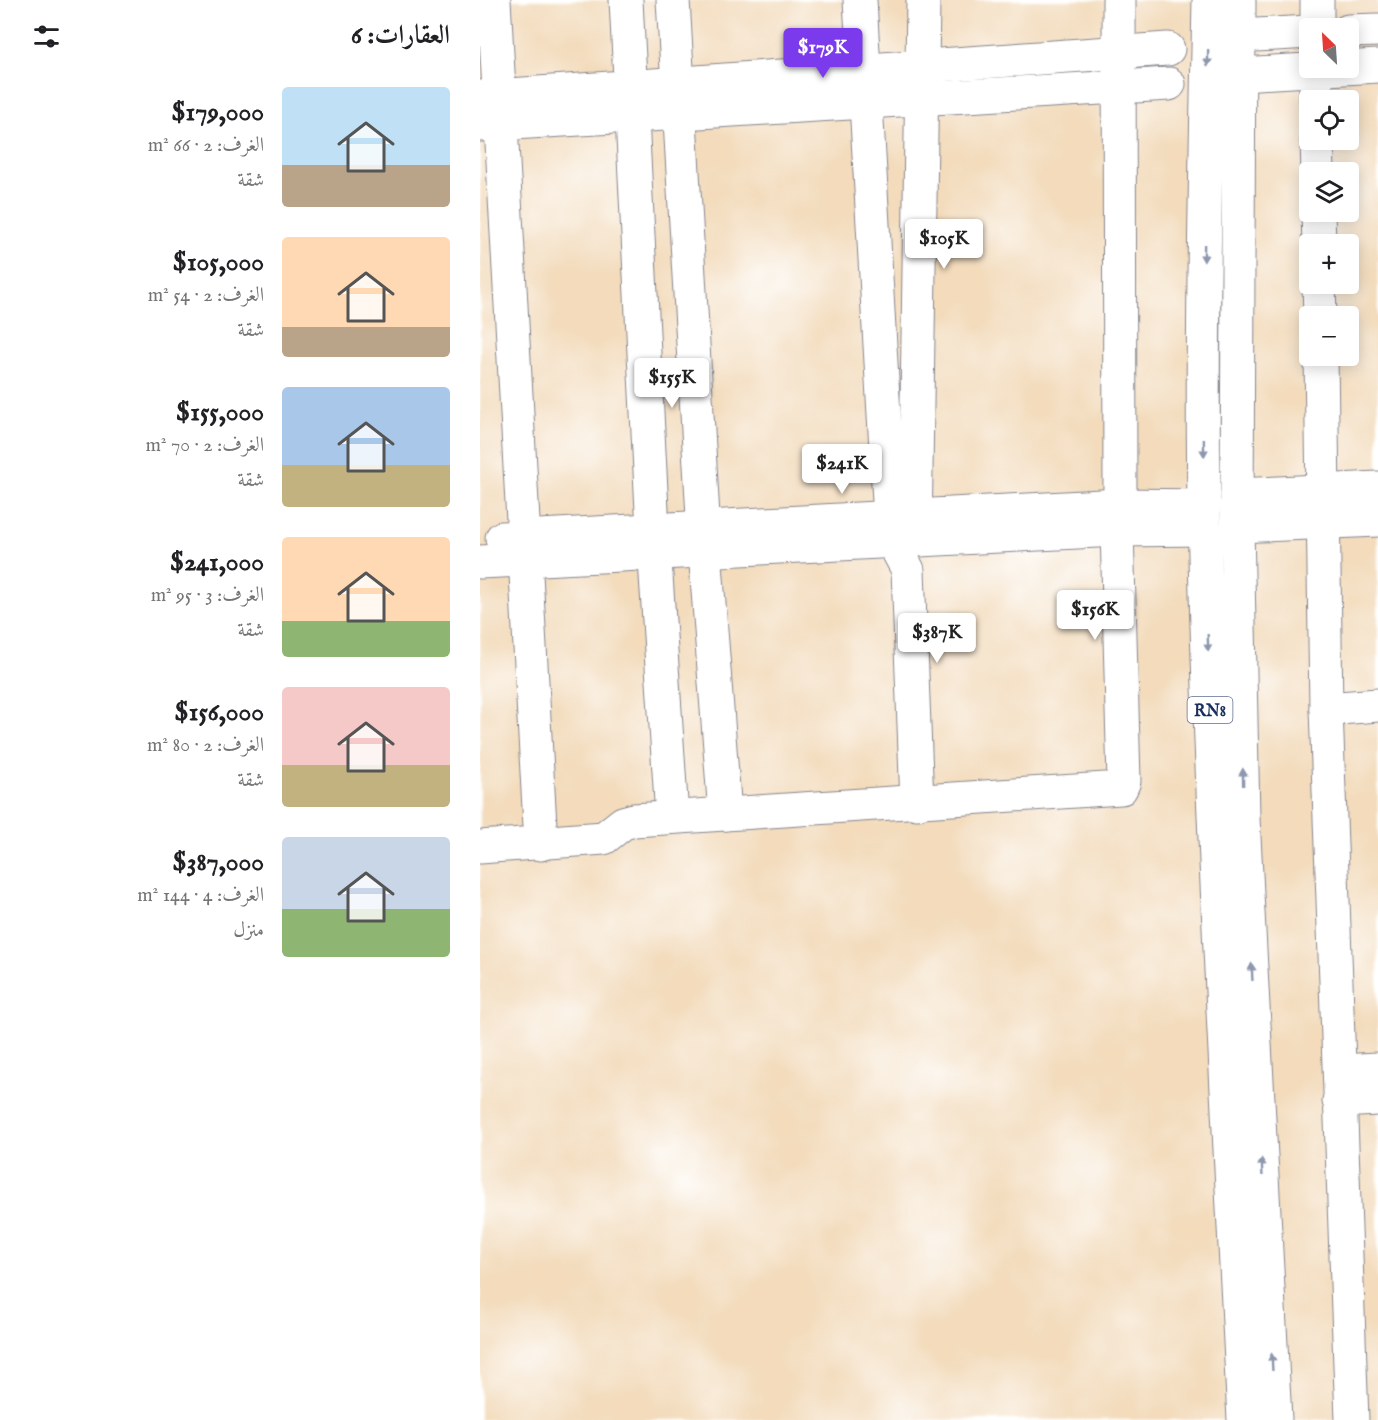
<!DOCTYPE html>
<html lang="ar">
<head>
<meta charset="utf-8">
<style>
  body { margin:0; font-family:"IM FELL English",Amiri,serif; background:#f2f2f2; color:#202124; direction:rtl; height:100vh; display:flex; flex-direction:column; font-size:22px; white-space:nowrap }
  * { box-sizing:border-box; margin:0 }
  p { font-size:20px; color:#757577 }
  .icon { flex:none; width:33px; height:33px; fill:none; stroke:currentColor; stroke-width:2; stroke-linecap:round; stroke-linejoin:round }
  .map { position:relative; flex:1; overflow:hidden; direction:ltr }
  .panel { display:flex; flex-direction:column; background:#fff; width:480px }
  .panel>* { flex:none }
  .needle { width:39px; rotate:335deg }
  .fabs { position:absolute; left:819px; top:18px; display:grid; gap:12px }
  .fabs a { display:grid; place-items:center; width:60px; height:60px; border-radius:6px; background:#fff; box-shadow:0 3px 15px #0003; font-size:30px }
  .price { position:absolute; translate:-50% -51px; padding:0 14px; border-radius:6px; background:#fff; color:#222; font-size:20px; line-height:39px; filter:drop-shadow(0 2px 3px #0008) }
  .price::after { content:''; position:absolute; left:50%; top:36px; width:18px; height:14px; margin-left:-9px; background:inherit; clip-path:polygon(0 0,100% 0,50% 100%) }
  .price.on { background:#7c3aed; color:#fff }
  ul { padding:0; list-style:none }
  li { display:flex; align-items:center; gap:18px; height:150px; padding:0 30px }
  li span { display:grid; place-items:center; flex:none; width:168px; height:120px; border-radius:6px; color:#555 }
  li>.icon { margin-inline-start:auto }
  span .icon { width:72px; height:72px; fill:#fffc; stroke-width:1 }
  li b { font-size:26px }
  h2 { display:flex; justify-content:space-between; align-items:center; height:72px; padding:0 30px; font-size:26px }
  main { display:flex; flex:1; min-height:0 }
  .map>svg:first-child { display:block }
  .lines { fill:none; stroke-linecap:round; stroke-linejoin:round }
  .minor-casing { stroke:#87858d; stroke-width:35 }
  .major-casing { stroke:#87858d; stroke-width:35 }
  .minor { stroke:#fff; stroke-width:33 }
  .major { stroke:#fff; stroke-width:33 }
  .oneway { fill:#8d97ae }
  .labels { text-anchor:middle; stroke-width:5; stroke-linejoin:round; paint-order:stroke }
  .shield { fill:#fff; stroke:#5f6d8e; stroke-width:1.5 }
  .shield-label { font-size:16px; font-weight:bold; fill:#1b2f5e }
</style>
</head>
<body>
<main>
<div class="map">
<svg width="898" height="1420" viewBox="0 0 898 1420">
  <rect width="100%" height="100%" fill="#fff"/>
  <filter id="ink" filterUnits="userSpaceOnUse"><feTurbulence type="fractalNoise" baseFrequency=".0167" numOctaves="2"/><feDisplacementMap in="SourceGraphic" scale="12" xChannelSelector="R" yChannelSelector="G"/><feConvolveMatrix kernelMatrix="1 2 1 2 8 2 1 2 1" color-interpolation-filters="sRGB"/></filter>
  <filter id="wash" filterUnits="userSpaceOnUse"><feTurbulence type="fractalNoise" baseFrequency=".008" numOctaves="4" result="noise"/><feDisplacementMap in="SourceGraphic" scale="24" xChannelSelector="R" yChannelSelector="G"/><feGaussianBlur stdDeviation="1.35" result="paint"/><feColorMatrix in="noise" values="0 0 0 0 0 0 0 0 0 0 0 0 0 0 0 0 0 1.4 0 .05"/><feComposite in="paint" operator="in"/></filter>
  <g filter="url(#wash)">
    <rect width="100%" height="100%" fill="#f3dbbc"/>
  </g>
  <g filter="url(#ink)">
    <g class="lines">
      <g class="minor-casing">
        <g id="minor">
          <polyline points="14,0 61,844"/>
          <polyline points="146,0 173,530 192,817"/>
          <polyline points="193,0 225,551 245,814"/>
          <polyline points="380,0 410,518 413,542 428,570 437,803"/>
          <polyline points="837,28 837,0"/>
          <polyline points="868,31 898,30"/>
          <polyline points="758,36 830,32"/>
          <polyline points="836,68 836,100"/>
          <polyline points="759,74 898,66"/>
          <polyline points="0,97 688,49"/>
          <polyline points="0,125 689,84"/>
          <polyline points="837,140 838,172"/>
          <polyline points="838,212 839,244"/>
          <polyline points="839,284 840,316"/>
          <polyline points="841,356 846,709 872,1420"/>
          <polyline points="757,495 898,488"/>
          <polyline points="757,526 898,520"/>
          <polyline points="22,538 640,505 725,506"/>
          <polyline points="435,538 443,0"/>
          <polyline points="0,562 637,530 725,529"/>
          <polyline points="846,709 898,705"/>
          <polyline points="0,847 124,838 143,823 154,820 641,788 644,781 637,530 640,505 639,0"/>
          <polyline points="860,1071 898,1069"/>
          <polyline points="859,1101 898,1099"/>
        </g>
      </g>
      <g class="major-casing">
        <g id="major">
          <path d="M729 0C725 198 720 395 726 593 734 869 750 1144 764 1420"/>
          <polyline points="759,0 757,526 763,818 795,1420"/>
        </g>
      </g>
      <use href="#minor" class="minor"/>
      <use href="#major" class="major"/>
    </g>
    <defs><path id="oneway-solid" d="M-6-.8H1V-3.2L6.5 0L1 3.2V.8H-6Z" transform="scale(1.5)"/></defs>
    <g class="oneway">
      <use href="#oneway-solid" transform="translate(728 58) rotate(91)"/>
      <use href="#oneway-solid" transform="translate(724 253) rotate(91)"/>
      <use href="#oneway-solid" transform="translate(724 448) rotate(89)"/>
      <use href="#oneway-solid" transform="translate(728 643) rotate(88)"/>
      <use href="#oneway-solid" transform="translate(763 777) rotate(-91)"/>
      <use href="#oneway-solid" transform="translate(772 972) rotate(-93)"/>
      <use href="#oneway-solid" transform="translate(782 1167) rotate(-93)"/>
      <use href="#oneway-solid" transform="translate(792 1362) rotate(-93)"/>
    </g>
  </g>
  <g class="labels">
    <rect class="shield" x="707.5" y="697" width="45" height="26" rx="4.5"/>
    <g class="shield-label">
      <text x="730" y="716">RN8</text>
    </g>
  </g>
</svg>
<div class="fabs">
<a><svg class="needle" viewBox="-14 -14 28 28"><path d="M0-13l5 13h-10z" fill="#e53935"/><path d="M0 13l5-13h-10z" fill="#757577"/></svg></a>
<a><svg class="icon" aria-label="locate" viewBox="0 0 24 24"><circle cx="12" cy="12" r="6"/><path d="M12 2v4M12 18v4M2 12h4M18 12h4"/></svg></a>
<a><svg class="icon" aria-label="layers" viewBox="0 0 24 24"><path d="M12 4l9 5-9 5-9-5zM3 14l9 5 9-5"/></svg></a>
<a>+</a>
<a>−</a>
</div>
<b class="price on" style="left:343px;top:79px">$179K</b>
<b class="price" style="left:464px;top:270px">$105K</b>
<b class="price" style="left:192px;top:409px">$155K</b>
<b class="price" style="left:362px;top:495px">$241K</b>
<b class="price" style="left:615px;top:641px">$156K</b>
<b class="price" style="left:457px;top:664px">$387K</b>
</div>
<section class="panel">
<h2>العقارات: 6<svg class="icon" aria-label="filters" viewBox="0 0 24 24"><path d="M4 7h16M4 17h16"/><circle cx="9" cy="7" r="2"/><circle cx="15" cy="17" r="2"/></svg></h2>
<ul>
<li><span style="background:linear-gradient(#bfe0f5 65%,#b9a48a 0)"><svg class="icon" aria-label="home" viewBox="0 0 24 24"><path d="M3 11l9-7 9 7M6 9v11h12V9"/></svg></span><div><b>$179,000</b><p>الغرف: 2 · 66 m²</p><p>شقة</p></div></li>
<li><span style="background:linear-gradient(#ffd9b3 75%,#b9a48a 0)"><svg class="icon" aria-label="home" viewBox="0 0 24 24"><path d="M3 11l9-7 9 7M6 9v11h12V9"/></svg></span><div><b>$105,000</b><p>الغرف: 2 · 54 m²</p><p>شقة</p></div></li>
<li><span style="background:linear-gradient(#a9c7e8 65%,#c2b280 0)"><svg class="icon" aria-label="home" viewBox="0 0 24 24"><path d="M3 11l9-7 9 7M6 9v11h12V9"/></svg></span><div><b>$155,000</b><p>الغرف: 2 · 70 m²</p><p>شقة</p></div></li>
<li><span style="background:linear-gradient(#ffd9b3 70%,#8fb573 0)"><svg class="icon" aria-label="home" viewBox="0 0 24 24"><path d="M3 11l9-7 9 7M6 9v11h12V9"/></svg></span><div><b>$241,000</b><p>الغرف: 3 · 95 m²</p><p>شقة</p></div></li>
<li><span style="background:linear-gradient(#f6c9c9 65%,#c2b280 0)"><svg class="icon" aria-label="home" viewBox="0 0 24 24"><path d="M3 11l9-7 9 7M6 9v11h12V9"/></svg></span><div><b>$156,000</b><p>الغرف: 2 · 80 m²</p><p>شقة</p></div></li>
<li><span style="background:linear-gradient(#c9d6e8 60%,#8fb573 0)"><svg class="icon" aria-label="home" viewBox="0 0 24 24"><path d="M3 11l9-7 9 7M6 9v11h12V9"/></svg></span><div><b>$387,000</b><p>الغرف: 4 · 144 m²</p><p>منزل</p></div></li>
</ul>
</section>
</main>
</body>
</html>
